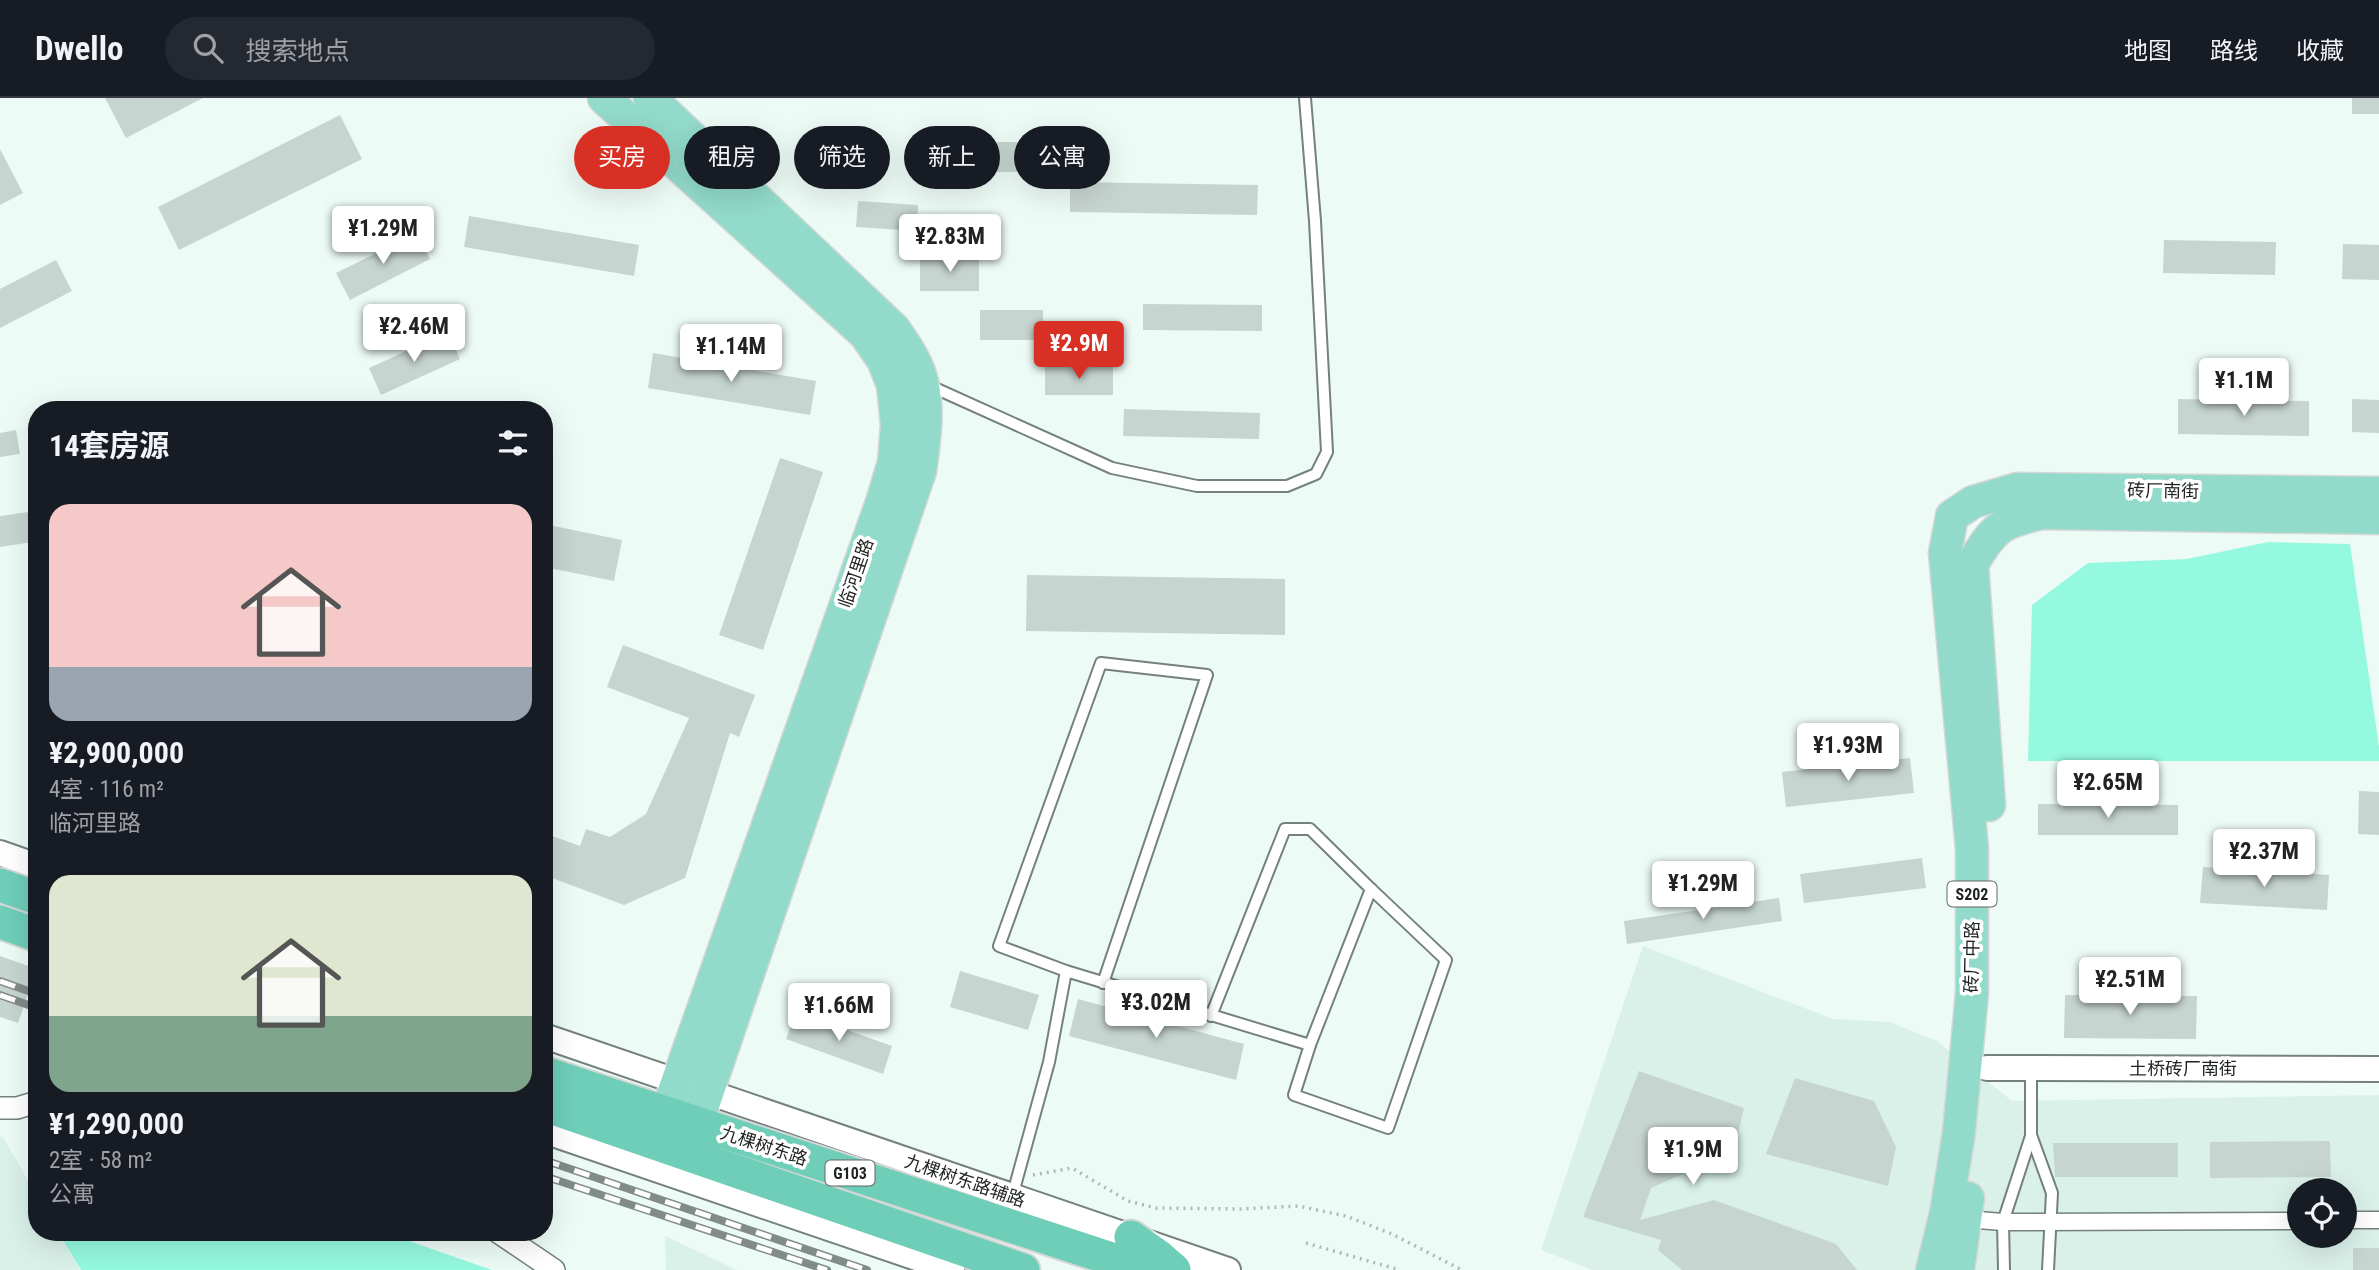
<!DOCTYPE html>
<html lang="zh">
<head>
<meta charset="utf-8">
<style>
  body { margin:0; font-family:"Roboto Condensed","Noto Sans SC",sans-serif; background:#242831; color:#f1f3f6; height:100vh; display:flex; flex-direction:column; font-size:26px; white-space:nowrap }
  * { box-sizing:border-box; margin:0 }
  p { font-size:23px; color:#9ea1a6 }
  .icon { flex:none; width:38px; height:38px; fill:none; stroke:currentColor; stroke-width:2; stroke-linecap:round; stroke-linejoin:round }
  .map { position:relative; flex:1; overflow:hidden }
  .panel { position:absolute; left:28px; top:303px; width:525px; height:840px; display:flex; flex-direction:column; background:#171b24; border-radius:28px; box-shadow:0 7px 28px #0002 }
  .panel>* { flex:none }
  .top-card { position:absolute; left:574px; top:28px; width:665px; height:63px; display:flex; gap:14px }
  .fabs { position:absolute; left:2287px; top:1080px; display:grid; gap:14px }
  .fabs a { display:grid; place-items:center; width:70px; height:70px; border-radius:50%; background:#171b24; box-shadow:0 7px 28px #0002; font-size:35px }
  .price { position:absolute; translate:-50% -60px; padding:0 16px; border-radius:7px; background:#fff; color:#222; font-size:23px; line-height:46px; filter:drop-shadow(0 2px 4px #0008) }
  .price::after { content:''; position:absolute; left:50%; top:42px; width:21px; height:16px; margin-left:-10px; background:inherit; clip-path:polygon(0 0,100% 0,50% 100%) }
  .price.active { background:#d93025; color:#fff }
  ul { padding:0; list-style:none }
  li { display:grid; align-content:center; gap:14px; height:371px; padding:0 21px }
  li span { display:grid; place-items:center; height:217px; border-radius:21px; color:#555 }
  li>.icon { margin-inline-start:auto }
  span .icon { width:126px; height:126px; fill:#fffc; stroke-width:1 }
  li b { font-size:30px }
  h2 { display:flex; justify-content:space-between; align-items:center; height:84px; padding:0 21px; font-size:30px }
  .tag { padding:0 24px; border-radius:32px; background:#171b24; box-shadow:0 7px 28px #0002; font-size:24px; line-height:63px }
  .tag.active { background:#d93025; color:#fff }
  header { display:flex; align-items:center; gap:42px; box-sizing:border-box; height:98px; padding:0 35px; background:#171b24; border-bottom:2px solid #363941 }
  header strong { font-size:33px }
  nav { display:flex; gap:38px; margin-inline-start:auto; font-size:24px }
  .search { width:490px; height:63px; background:#242831; display:flex; align-items:center; gap:18px; box-sizing:border-box; padding:0 24px; border-radius:38px; color:#9ea1a6; font-size:26px }
  .map>svg:first-child { display:block }
  .built { fill:#daf1ea; fill-rule:evenodd }
  .green { fill:#94f9df }
  .building { fill:#c7d5d0 }
  .lines { fill:none; stroke-linecap:round; stroke-linejoin:round }
  .service-casing { stroke:#74817d; stroke-width:14 }
  .pedestrian-casing { stroke:#74817d; stroke-width:19 }
  .minor-casing { stroke:#74817d; stroke-width:24 }
  .tertiary-casing { stroke:#74817d; stroke-width:28 }
  .primary-casing { stroke:#d6d7d7; stroke-width:35 }
  .trunk-casing { stroke:#d6d7d7; stroke-width:37 }
  .path { stroke:#aeb9b6; stroke-width:3.5; stroke-dasharray:2 5; stroke-linecap:butt }
  .service { stroke:#fff; stroke-width:10 }
  .pedestrian { stroke:#fff; stroke-width:16 }
  .minor { stroke:#fff; stroke-width:21 }
  .tertiary { stroke:#fff; stroke-width:24 }
  .primary { stroke:#92daca; stroke-width:32 }
  .trunk { stroke:#6eceb8; stroke-width:33 }
  .rail-casing { stroke:#818b88; stroke-width:8 }
  .rail { stroke:#fff; stroke-width:5; stroke-dasharray:16; stroke-linecap:butt }
  .labels { text-anchor:middle; stroke-width:7; stroke-linejoin:round; paint-order:stroke }
  .shield { fill:#fff; stroke:#626564; stroke-width:2 }
  .shield-label { font-size:16px; font-weight:bold; fill:#1e2321 }
  .street-label { font-size:18px; fill:#1e2321; stroke:#fff }
</style>
</head>
<body>
<header>
<strong>Dwello</strong>
<div class="search"><svg class="icon" aria-label="search" viewBox="0 0 24 24"><circle cx="10" cy="10" r="6"/><path d="M15 15l6 6"/></svg>搜索地点</div>
<nav><a>地图</a><a>路线</a><a>收藏</a></nav>
</header>
<div class="map">
<svg width="2379" height="1172" viewBox="0 0 2379 1172">
  <rect width="100%" height="100%" fill="#edfbf7"/>
  <g class="built">
    <path d="M1643 848 1833 921 1890 924 1937 943 2012 1003 2379 997V1172H1592L1541 1152ZM2300 1092H2345V1138H2300Z"/>
    <polygon points="0,1038 3,1039 37,1098 37,1134 58,1134 80,1172 0,1172"/>
    <polygon points="665,1138 737,1172 666,1172"/>
  </g>
  <g class="green">
    <polygon points="2268,444 2350,446 2379,649 2379,663 2028,663 2032,507 2088,465 2187,461"/>
    <polygon points="58,1134 412,1134 409,1143 492,1172 81,1172"/>
  </g>
  <g class="building">
    <polygon points="105,0 203,0 126,40"/>
    <rect x="2352" y="0" width="27" height="16"/>
    <polygon points="340,17 362,61 179,152 158,109"/>
    <rect x="920" y="44" width="129" height="30"/>
    <polygon points="0,51 23,95 0,107"/>
    <polygon points="1070,84 1258,87 1257,117 1070,114"/>
    <polygon points="858,103 918,107 917,133 856,129"/>
    <polygon points="469,118 639,147 634,178 464,149"/>
    <polygon points="417,135 430,161 350,202 336,175"/>
    <polygon points="2164,142 2276,144 2275,177 2163,175"/>
    <polygon points="2343,146 2379,147 2379,182 2342,181"/>
    <rect x="920" y="160" width="59" height="33"/>
    <polygon points="56,162 72,193 0,230 0,191"/>
    <polygon points="1143,206 1262,207 1262,233 1143,232"/>
    <rect x="980" y="212" width="63" height="30"/>
    <polygon points="448,234 460,261 381,297 369,270"/>
    <polygon points="653,255 816,283 810,317 648,290"/>
    <rect x="1045" y="269" width="68" height="28"/>
    <polygon points="2178,301 2309,303 2309,338 2178,336"/>
    <polygon points="2352,301 2379,302 2379,335 2352,334"/>
    <polygon points="1124,311 1260,315 1259,341 1123,338"/>
    <polygon points="16,332 20,356 0,359 0,335"/>
    <polygon points="780,360 823,374 763,552 719,537"/>
    <polygon points="28,414 33,444 0,449 0,418"/>
    <polygon points="544,426 622,442 614,483 544,469"/>
    <polygon points="1027,477 1285,481 1285,537 1026,533"/>
    <polygon points="623,547 755,597 739,639 730,635 685,780 624,807 544,777 544,735 580,748 586,731 610,739 646,716 689,620 607,589"/>
    <polygon points="1910,660 1914,695 1786,709 1782,674"/>
    <polygon points="2359,693 2379,694 2379,737 2358,736"/>
    <polygon points="2038,706 2178,707 2178,737 2038,737"/>
    <polygon points="1922,760 1926,790 1804,805 1800,776"/>
    <polygon points="2203,769 2329,777 2327,812 2200,805"/>
    <polygon points="1779,800 1782,823 1627,846 1624,823"/>
    <polygon points="0,858 37,871 18,925 0,919"/>
    <polygon points="960,873 1039,897 1028,932 950,909"/>
    <polygon points="2065,897 2197,898 2196,941 2064,940"/>
    <polygon points="1078,901 1244,946 1236,982 1069,938"/>
    <polygon points="796,914 892,948 883,976 786,941"/>
    <polygon points="1639,973 1744,1010 1734,1053 1651,1090 1640,1122 1714,1102 1836,1146 1857,1172 1682,1172 1658,1152 1661,1142 1583,1119"/>
    <polygon points="1795,980 1874,1003 1896,1049 1888,1088 1766,1056"/>
    <polygon points="2330,1043 2331,1079 2210,1080 2210,1044"/>
    <polygon points="2053,1045 2178,1045 2178,1079 2055,1079"/>
    <rect x="2353" y="1150" width="26" height="22"/>
  </g>
  <g class="lines">
    <g class="service-casing">
      <g id="service">
        <polyline points="928,287 1112,370 1197,388 1287,388 1316,376 1327,354 1315,123 1305,0"/>
        <polyline points="1066,873 999,848 1101,565 1207,577 1103,885"/>
        <polyline points="1310,947 1294,997 1388,1030 1446,862 1371,791"/>
        <polyline points="2031,971 2031,1037 2052,1095 2048,1172"/>
        <polyline points="1012,1099 1049,964 1066,873 1310,947 1371,791 1310,731 1285,731 1211,918"/>
        <polyline points="2004,1172 2003,1124 2031,1038"/>
      </g>
    </g>
    <g class="pedestrian-casing">
      <g id="pedestrian">
        <polyline points="1965,1121 2003,1124 2300,1123"/>
        <polyline points="2345,1122 2379,1122"/>
      </g>
    </g>
    <g class="minor-casing">
      <g id="minor">
        <polyline points="0,1010 17,1010 37,1004"/>
        <polyline points="498,1134 554,1172"/>
      </g>
    </g>
    <g class="tertiary-casing">
      <g id="tertiary">
        <polyline points="0,755 37,768"/>
        <polyline points="544,938 1228,1172"/>
        <polyline points="1987,970 2379,971"/>
        <polyline points="544,1033 952,1172"/>
      </g>
    </g>
    <g class="primary-casing">
      <g id="primary">
        <polyline points="604,0 865,236 883,262 893,287 897,327 894,364 883,401 658,1039"/>
        <path d="M650 0 894 231C905 247 918 265 922 284 929 314 924 344 920 373L688 1051"/>
        <path d="M1989 707 1972 466C1995 429 1999 425 2042 415L2379 420"/>
        <polyline points="1932,1172 1946,1115 1959,1034 1972,895 1972,751 1945,455 1952,418 1973,404 2017,391 2379,395"/>
        <polyline points="1958,1172 1968,1100"/>
      </g>
    </g>
    <g class="trunk-casing">
      <g id="trunk">
        <polyline points="0,787 37,800"/>
        <polyline points="0,824 37,837"/>
        <polyline points="544,975 1145,1172"/>
        <polyline points="544,1007 1023,1172"/>
        <polyline points="1131,1139 1158,1158 1174,1172"/>
      </g>
    </g>
    <g class="path">
      <polyline points="1033,1077 1072,1070 1128,1103 1156,1110 1241,1111 1298,1108 1346,1118 1392,1136 1462,1172"/>
      <polyline points="1306,1145 1400,1172"/>
    </g>
    <use href="#service" class="service"/>
    <use href="#pedestrian" class="pedestrian"/>
    <use href="#minor" class="minor"/>
    <use href="#tertiary" class="tertiary"/>
    <use href="#primary" class="primary"/>
    <use href="#trunk" class="trunk"/>
    <g class="rail-casing">
      <g id="rail">
        <polyline points="0,883 37,896"/>
        <polyline points="0,897 37,910"/>
        <polyline points="544,1062 867,1172"/>
        <polyline points="544,1078 827,1172"/>
      </g>
    </g>
    <use href="#rail" class="rail"/>
  </g>
  <g class="labels">
    <g class="shield">
      <rect x="1947.5" y="783.5" width="49" height="25" rx="5"/>
      <rect x="825.5" y="1062.5" width="49" height="25" rx="5"/>
    </g>
    <g class="shield-label">
      <text x="1972" y="802">S202</text>
      <text x="850" y="1081">G103</text>
    </g>
    <g class="street-label">
      <text transform="translate(2163 393) rotate(1)" y="6">砖厂南街</text>
      <text transform="translate(856 475) rotate(-71)" y="6">临河里路</text>
      <text transform="translate(1972 859) rotate(-89)" y="6">砖厂中路</text>
      <text x="2183" y="977">土桥砖厂南街</text>
      <text transform="translate(764 1048) rotate(18)" y="6">九棵树东路</text>
      <text transform="translate(965 1083) rotate(19)" y="6">九棵树东路辅路</text>
    </g>
  </g>
</svg>
<div class="fabs">
<a><svg class="icon" aria-label="locate" viewBox="0 0 24 24"><circle cx="12" cy="12" r="6"/><path d="M12 2v4M12 18v4M2 12h4M18 12h4"/></svg></a>
</div>
<b class="price" style="left:383px;top:168px">¥1.29M</b>
<b class="price" style="left:950px;top:176px">¥2.83M</b>
<b class="price" style="left:414px;top:266px">¥2.46M</b>
<b class="price active" style="left:1079px;top:283px">¥2.9M</b>
<b class="price" style="left:731px;top:286px">¥1.14M</b>
<b class="price" style="left:2244px;top:320px">¥1.1M</b>
<b class="price" style="left:1848px;top:685px">¥1.93M</b>
<b class="price" style="left:2108px;top:722px">¥2.65M</b>
<b class="price" style="left:2264px;top:791px">¥2.37M</b>
<b class="price" style="left:1703px;top:823px">¥1.29M</b>
<b class="price" style="left:2130px;top:919px">¥2.51M</b>
<b class="price" style="left:1156px;top:942px">¥3.02M</b>
<b class="price" style="left:839px;top:945px">¥1.66M</b>
<b class="price" style="left:1693px;top:1089px">¥1.9M</b>
<div class="top-card">
<a class="tag active">买房</a>
<a class="tag">租房</a>
<a class="tag">筛选</a>
<a class="tag">新上</a>
<a class="tag">公寓</a>
</div>
<section class="panel">
<h2>14套房源<svg class="icon" aria-label="filters" viewBox="0 0 24 24"><path d="M4 7h16M4 17h16"/><circle cx="9" cy="7" r="2"/><circle cx="15" cy="17" r="2"/></svg></h2>
<ul>
<li><span style="background:linear-gradient(#f6c9c9 75%,#9aa5b1 0)"><svg class="icon" aria-label="home" viewBox="0 0 24 24"><path d="M3 11l9-7 9 7M6 9v11h12V9"/></svg></span><div><b>¥2,900,000</b><p>4室 · 116 m²</p><p>临河里路</p></div></li>
<li><span style="background:linear-gradient(#dfe7d0 65%,#7fa58c 0)"><svg class="icon" aria-label="home" viewBox="0 0 24 24"><path d="M3 11l9-7 9 7M6 9v11h12V9"/></svg></span><div><b>¥1,290,000</b><p>2室 · 58 m²</p><p>公寓</p></div></li>
</ul>
</section>
</div>
</body>
</html>
